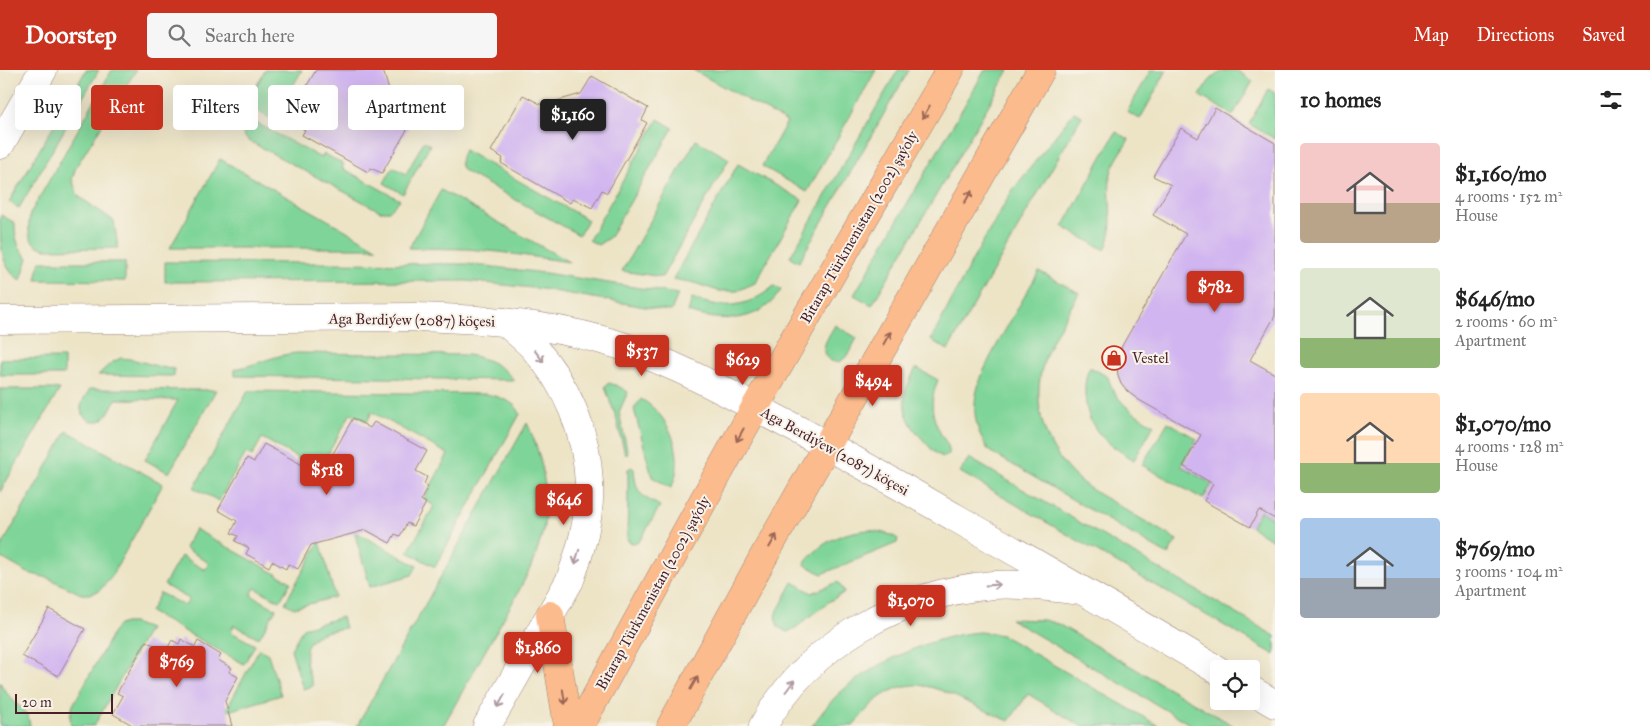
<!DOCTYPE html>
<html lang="en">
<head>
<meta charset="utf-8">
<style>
  body { margin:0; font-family:"IM FELL Great Primer",serif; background:#f6f6f6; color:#222; height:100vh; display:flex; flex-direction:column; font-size:19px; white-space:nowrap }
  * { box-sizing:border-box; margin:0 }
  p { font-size:16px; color:#767676 }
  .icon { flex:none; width:28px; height:28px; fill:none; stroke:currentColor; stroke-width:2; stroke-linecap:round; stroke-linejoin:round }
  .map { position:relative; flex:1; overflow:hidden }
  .panel { display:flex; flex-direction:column; background:#fff; width:375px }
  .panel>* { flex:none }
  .banner { position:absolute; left:15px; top:15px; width:475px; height:45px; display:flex; gap:10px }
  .fabs { position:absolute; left:1210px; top:590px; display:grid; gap:10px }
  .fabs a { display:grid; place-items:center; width:50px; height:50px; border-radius:5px; background:#fff; box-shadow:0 5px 20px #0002; font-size:25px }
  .scale { position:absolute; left:15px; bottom:12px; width:98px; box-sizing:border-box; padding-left:5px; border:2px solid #4a1f2b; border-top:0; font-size:14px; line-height:18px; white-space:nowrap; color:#4a1f2b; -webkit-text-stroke:4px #f7f3e8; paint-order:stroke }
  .price { position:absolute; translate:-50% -42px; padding:0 11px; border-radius:5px; background:#c8321e; color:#fff; font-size:16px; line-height:32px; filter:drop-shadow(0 1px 2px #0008) }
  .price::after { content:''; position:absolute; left:50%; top:30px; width:15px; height:11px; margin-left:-8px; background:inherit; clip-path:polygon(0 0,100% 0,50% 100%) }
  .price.on { background:#222; color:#fff }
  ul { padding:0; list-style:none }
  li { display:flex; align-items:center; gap:15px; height:125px; padding:0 25px }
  li span { display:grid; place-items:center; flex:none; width:140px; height:100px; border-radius:5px; color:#555 }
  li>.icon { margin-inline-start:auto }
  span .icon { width:60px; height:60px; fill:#fffc; stroke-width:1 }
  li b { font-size:21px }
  h2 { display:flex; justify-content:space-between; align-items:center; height:60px; padding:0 25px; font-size:21px }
  .pill { padding:0 18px; border-radius:5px; background:#fff; box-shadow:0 5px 20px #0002; font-size:18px; line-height:45px }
  .pill.on { background:#c8321e; color:#fff }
  header { display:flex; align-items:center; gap:30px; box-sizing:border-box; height:70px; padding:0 25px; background:#c8321e; color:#fff }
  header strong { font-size:24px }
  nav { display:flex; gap:28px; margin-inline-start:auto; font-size:18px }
  .search { width:350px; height:45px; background:#f6f6f6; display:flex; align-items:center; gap:12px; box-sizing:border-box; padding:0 18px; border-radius:5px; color:#767676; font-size:19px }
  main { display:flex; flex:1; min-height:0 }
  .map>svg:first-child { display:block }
  .green { fill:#7fd599; stroke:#647a62 }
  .building { fill:#d1b5f0 }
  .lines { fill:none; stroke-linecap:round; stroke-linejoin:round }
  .minor-casing { stroke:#9c8278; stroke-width:29 }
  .major-casing { stroke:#9c8278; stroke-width:29 }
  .minor { stroke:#fff; stroke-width:28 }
  .major { stroke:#fbbb8c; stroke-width:28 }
  .oneway { stroke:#9a6557 }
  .oneway2 { stroke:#ae9aa0 }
  .labels { text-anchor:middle; stroke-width:4; stroke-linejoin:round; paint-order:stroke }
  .street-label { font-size:15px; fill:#4a1f2b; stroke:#f7f3e8 }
  .poi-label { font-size:15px; fill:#4a1f2b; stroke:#f7f3e8; text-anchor:start }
</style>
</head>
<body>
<header>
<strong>Doorstep</strong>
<div class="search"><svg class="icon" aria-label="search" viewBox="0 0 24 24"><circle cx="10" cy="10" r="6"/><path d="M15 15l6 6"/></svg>Search here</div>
<nav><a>Map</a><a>Directions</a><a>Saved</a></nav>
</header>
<main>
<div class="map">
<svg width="1275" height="656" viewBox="0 0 1275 656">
  <rect width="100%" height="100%" fill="#f7f3e8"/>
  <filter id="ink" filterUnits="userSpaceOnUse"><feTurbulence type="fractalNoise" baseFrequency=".02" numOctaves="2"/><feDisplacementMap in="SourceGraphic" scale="10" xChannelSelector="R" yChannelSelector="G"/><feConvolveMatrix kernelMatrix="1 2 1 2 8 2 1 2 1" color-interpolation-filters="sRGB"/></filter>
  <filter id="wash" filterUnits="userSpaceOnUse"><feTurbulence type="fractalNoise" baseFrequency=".0096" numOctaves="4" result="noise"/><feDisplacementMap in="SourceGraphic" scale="20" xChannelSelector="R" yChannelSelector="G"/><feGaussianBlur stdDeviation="1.12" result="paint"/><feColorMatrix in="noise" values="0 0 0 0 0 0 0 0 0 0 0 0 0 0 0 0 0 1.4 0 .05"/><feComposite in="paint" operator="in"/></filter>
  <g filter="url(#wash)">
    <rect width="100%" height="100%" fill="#ede4c6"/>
    <g class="green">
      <polygon points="86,0 99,0 19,138 9,132"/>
      <path d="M112 0H136L76 97 72 109 78 126 114 151 118 178 46 179C26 174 28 161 30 144Z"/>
      <polygon points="265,0 302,0 274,50 246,35"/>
      <polygon points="693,0 876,0 807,122 762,96 787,52"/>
      <polygon points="898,0 909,0 799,192 790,187"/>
      <polygon points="985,0 1009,0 872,235 854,225"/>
      <polygon points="1151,0 1167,0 1140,49 1127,42"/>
      <path d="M1228 0H1236L1253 11 1233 45 1200 26C1207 13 1212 4 1228 0Z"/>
      <polygon points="1268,19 1275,23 1275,69 1249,54"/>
      <polygon points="1074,42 1082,46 948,280 931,270 973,189 1012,121"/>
      <path d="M240 44 321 88 324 84 344 94 342 98 400 130 389 141H380L249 71C241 65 238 54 240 44Z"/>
      <polygon points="658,49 673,58 610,167 598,175 589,170"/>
      <path d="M1116 62 1129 69C1124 79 1114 91 1111 103 1106 129 1117 156 1105 180L1063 157Z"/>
      <polygon points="696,70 729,89 662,207 622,201"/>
      <polygon points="424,71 430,75 403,124 384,113 393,97 406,104"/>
      <path d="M464 80 588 150 579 165 464 101C458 94 460 88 464 80Z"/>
      <polygon points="220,89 377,178 170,178"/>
      <polygon points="738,94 802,130 755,213 737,221 719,221 706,217 695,213 673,209"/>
      <polygon points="441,120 569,192 499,182 467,179 409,178"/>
      <path d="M1 145 15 153C15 168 17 177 28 188L21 210C0 200 0 170 0 149Z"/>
      <polygon points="40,192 125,192 125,211 36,210"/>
      <polygon points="165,192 467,194 545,203 678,224 671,241 668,241 542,219 466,211 165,212"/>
      <path d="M1039 201 1079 223C1067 245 1052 267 1044 291 1030 335 1045 381 1080 411 1092 421 1107 429 1121 437 1140 448 1158 459 1177 470L1168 485 989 381C960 337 981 304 1003 264 1015 243 1027 222 1039 201Z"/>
      <path d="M774 216 781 220C761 253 722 253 688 242L692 228C723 240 748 238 774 216Z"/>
      <path d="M835 255 857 268C853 275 848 287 841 291 837 293 833 292 830 290 816 282 830 265 835 255Z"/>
      <path d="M298 283 468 285C487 288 501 295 514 310L235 306V299C257 295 276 284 298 283Z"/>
      <polygon points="64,288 64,305 0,305 0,289"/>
      <path d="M121 288C140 289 156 298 174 299V306L98 305 111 293Z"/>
      <path d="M1090 297 1108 307C1115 332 1133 343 1154 355L1134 390C1104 372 1085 358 1085 320 1085 312 1086 304 1090 297Z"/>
      <path d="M916 298 938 310C929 332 931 346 942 366 946 372 950 377 949 384L945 387C937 386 932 380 927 374 901 347 898 330 916 298Z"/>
      <polygon points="609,313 618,316 628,322 619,342 628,384 625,384 616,347 606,320 605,316"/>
      <polygon points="0,319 60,319 0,422"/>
      <path d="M90 319 216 320 169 403 145 390 178 330 116 329C112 335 109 344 103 349 94 356 80 348 81 337 82 330 87 324 90 319Z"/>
      <path d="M248 321 485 324C497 326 516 331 520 344L435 497 408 482 434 436 424 429 448 384 372 342 367 352 351 343 319 400 262 368 252 386 246 383 219 431 194 418Z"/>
      <path d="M641 329C670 345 687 387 671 418L652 407 634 339Z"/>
      <polygon points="1168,352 1197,369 1181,396 1212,414 1203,429 1142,395"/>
      <path d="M527 353C541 383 548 415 545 449 540 488 516 526 497 560 479 592 461 624 443 656H357Z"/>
      <polygon points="67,361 163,414 110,509 99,521 89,524 81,524 48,508 28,503 0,487 0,479"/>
      <polygon points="969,388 1275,566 1275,585 960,402"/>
      <path d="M632 397 634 399C636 424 640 425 660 436L641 469 638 472 632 473 628 471 627 467 628 429V399Z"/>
      <polygon points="1260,441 1275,450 1275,471 1251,457"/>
      <polygon points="195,459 291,512 280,531 255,518 251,525 276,539 259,568 234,555 231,562 255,575 244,594 150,542 160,523 185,536 189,529 164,515 181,486 205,500 209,493 185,478"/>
      <path d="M869 460C879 462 890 463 898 469L897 473 822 504 804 494C821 472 841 462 869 460Z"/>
      <polygon points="354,461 417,496 412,505 370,517"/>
      <polygon points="320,471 335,527 294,538 285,533"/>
      <polygon points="793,512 812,523 838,512 845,522 830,531 794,559 787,562 778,557 775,546"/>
      <path d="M342 547 345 558C336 560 325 561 318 565 297 576 308 600 313 616L303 619 291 579 303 558Z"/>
      <polygon points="1010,549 1044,550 1058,554 1234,656 1193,656"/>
      <polygon points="125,553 133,553 149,559 94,656 71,656 70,646 73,635 115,559 119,555"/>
      <path d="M980 562 1002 565 1159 656H1081L1028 624 1009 651C993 644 978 637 963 630 933 616 910 606 879 628 869 636 861 647 852 656H812C821 644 831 630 842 621 876 592 935 565 980 562Z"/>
      <polygon points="259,579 268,584 281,625 225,642"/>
      <path d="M0 612C3 618 7 624 12 629 20 638 29 642 30 656H0Z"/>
    </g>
    <g id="blocks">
      <g class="building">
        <polygon points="316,0 383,0 395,41 412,51 382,103 370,98 368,102 302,65 305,60 287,50"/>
        <polygon points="592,6 648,38 642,50 647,53 607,123 602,120 592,138 573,128 570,133 501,93 503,88 491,81 523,25 542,35 581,24"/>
        <polygon points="1215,38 1275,73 1275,246 1250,290 1275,304 1275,449 1259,440 1250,457 1204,431 1213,414 1183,396 1201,365 1139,330 1128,322 1121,314 1118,306 1117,296 1118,285 1123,274 1186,164 1153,145 1171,115 1153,106 1181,58 1198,68"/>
        <polygon points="353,348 370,358 374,352 427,381 416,401 427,407 424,414 428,416 421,430 426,433 413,456 407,453 400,466 395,464 390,473 366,460 311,475 298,499 288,494 286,499 272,491 269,497 246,484 249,478 235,471 238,466 231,463 237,451 218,440 247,388 254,392 264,374 321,405"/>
        <polygon points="49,539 85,559 58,606 22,586"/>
        <polygon points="181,569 195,577 198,571 221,585 218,590 232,598 229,602 238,607 225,631 232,656 134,656 113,644 123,626 117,623 146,571 166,581 172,570 179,574"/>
      </g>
    </g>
  </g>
  <g filter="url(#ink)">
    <use href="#blocks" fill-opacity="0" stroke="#9c8278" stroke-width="1"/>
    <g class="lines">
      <g class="minor-casing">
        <g id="minor">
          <polyline points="0,75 43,0"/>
          <path d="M0 250 417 247C479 249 542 253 602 270 665 287 727 323 785 353 843 383 900 416 956 448 1044 498 1132 549 1219 601"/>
          <polyline points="1251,620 1275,634"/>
          <path d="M487 656 570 510C581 479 591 446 589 413 587 363 567 314 533 277 524 268 514 260 505 252"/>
          <path d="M763 656C809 573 900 523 993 515 1019 513 1047 517 1073 520"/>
        </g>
      </g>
      <g class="major-casing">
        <g id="major">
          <polyline points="550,545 568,656"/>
          <path d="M580 656C658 513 735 370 817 229 861 153 906 77 950 0"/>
          <polyline points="671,656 765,484 1041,0"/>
        </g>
      </g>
      <use href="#minor" class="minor"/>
      <use href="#major" class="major"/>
    </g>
    <defs><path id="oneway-shaft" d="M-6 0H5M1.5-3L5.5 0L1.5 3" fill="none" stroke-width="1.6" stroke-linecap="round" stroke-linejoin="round" transform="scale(1.25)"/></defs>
    <g class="oneway">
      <use href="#oneway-shaft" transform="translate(926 42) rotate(120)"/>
      <use href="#oneway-shaft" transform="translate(968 127) rotate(-60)"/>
      <use href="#oneway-shaft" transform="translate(887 268) rotate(-60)"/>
      <use href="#oneway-shaft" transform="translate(740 365) rotate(119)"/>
      <use href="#oneway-shaft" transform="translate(773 471) rotate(-60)"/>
      <use href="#oneway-shaft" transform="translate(694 613) rotate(-61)"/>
      <use href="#oneway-shaft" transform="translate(564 627) rotate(81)"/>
    </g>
    <g class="oneway2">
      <use href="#oneway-shaft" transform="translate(539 286) rotate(52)"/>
      <use href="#oneway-shaft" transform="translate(577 487) rotate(107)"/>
      <use href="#oneway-shaft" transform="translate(993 515) rotate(-4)"/>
      <use href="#oneway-shaft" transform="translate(790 616) rotate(-53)"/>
      <use href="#oneway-shaft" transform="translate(501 631) rotate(120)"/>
    </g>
  </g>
  <defs>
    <g id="shop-ring" transform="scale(1.25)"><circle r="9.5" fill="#f7f3e8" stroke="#c8321e" stroke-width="1.5"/><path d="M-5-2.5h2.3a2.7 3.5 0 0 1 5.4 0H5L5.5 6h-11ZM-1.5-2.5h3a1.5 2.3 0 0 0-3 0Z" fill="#c8321e"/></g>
  </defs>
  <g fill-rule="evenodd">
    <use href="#shop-ring" x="1114" y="288"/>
  </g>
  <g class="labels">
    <g class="street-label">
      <text transform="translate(859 157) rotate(-60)" y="5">Bitarap Türkmenistan (2002) şaýoly</text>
      <text transform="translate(412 250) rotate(1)" y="5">Aga Berdiýew (2087) köçesi</text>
      <text transform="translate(835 381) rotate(29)" y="5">Aga Berdiýew (2087) köçesi</text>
      <text transform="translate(653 523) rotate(-61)" y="5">Bitarap Türkmenistan (2002) şaýoly</text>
    </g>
    <g class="poi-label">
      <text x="1132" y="293">Vestel</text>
    </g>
  </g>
</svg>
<div class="fabs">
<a><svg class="icon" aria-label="locate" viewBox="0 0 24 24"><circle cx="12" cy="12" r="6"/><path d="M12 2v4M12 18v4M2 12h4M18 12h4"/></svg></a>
</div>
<div class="scale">20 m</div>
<b class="price on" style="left:573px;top:71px">$1,160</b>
<b class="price" style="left:1215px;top:243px">$782</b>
<b class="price" style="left:642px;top:307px">$537</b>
<b class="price" style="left:743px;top:316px">$629</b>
<b class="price" style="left:873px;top:337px">$494</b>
<b class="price" style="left:327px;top:426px">$518</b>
<b class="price" style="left:564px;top:456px">$646</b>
<b class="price" style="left:911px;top:557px">$1,070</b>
<b class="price" style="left:538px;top:604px">$1,860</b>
<b class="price" style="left:177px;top:618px">$769</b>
<div class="banner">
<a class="pill">Buy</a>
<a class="pill on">Rent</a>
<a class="pill">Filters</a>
<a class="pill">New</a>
<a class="pill">Apartment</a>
</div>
</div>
<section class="panel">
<h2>10 homes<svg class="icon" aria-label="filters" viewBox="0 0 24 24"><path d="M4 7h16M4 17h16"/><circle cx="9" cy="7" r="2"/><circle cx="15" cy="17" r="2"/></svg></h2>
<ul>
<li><span style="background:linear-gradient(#f6c9c9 60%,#b9a48a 0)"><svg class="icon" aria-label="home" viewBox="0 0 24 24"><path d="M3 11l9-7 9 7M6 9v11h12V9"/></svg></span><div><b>$1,160/mo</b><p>4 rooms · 152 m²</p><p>House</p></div></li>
<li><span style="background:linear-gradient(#dfe7d0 70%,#8fb573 0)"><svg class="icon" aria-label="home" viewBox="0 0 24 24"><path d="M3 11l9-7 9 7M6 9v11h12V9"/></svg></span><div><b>$646/mo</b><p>2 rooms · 60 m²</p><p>Apartment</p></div></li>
<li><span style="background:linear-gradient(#ffd9b3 70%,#8fb573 0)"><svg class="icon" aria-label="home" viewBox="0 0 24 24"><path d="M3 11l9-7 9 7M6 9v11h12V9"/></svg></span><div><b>$1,070/mo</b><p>4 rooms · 128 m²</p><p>House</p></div></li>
<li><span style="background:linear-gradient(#a9c7e8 60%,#9aa5b1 0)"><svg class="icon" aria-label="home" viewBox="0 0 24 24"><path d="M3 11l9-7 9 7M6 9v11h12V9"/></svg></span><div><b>$769/mo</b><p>3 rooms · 104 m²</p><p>Apartment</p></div></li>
</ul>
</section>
</main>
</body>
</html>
